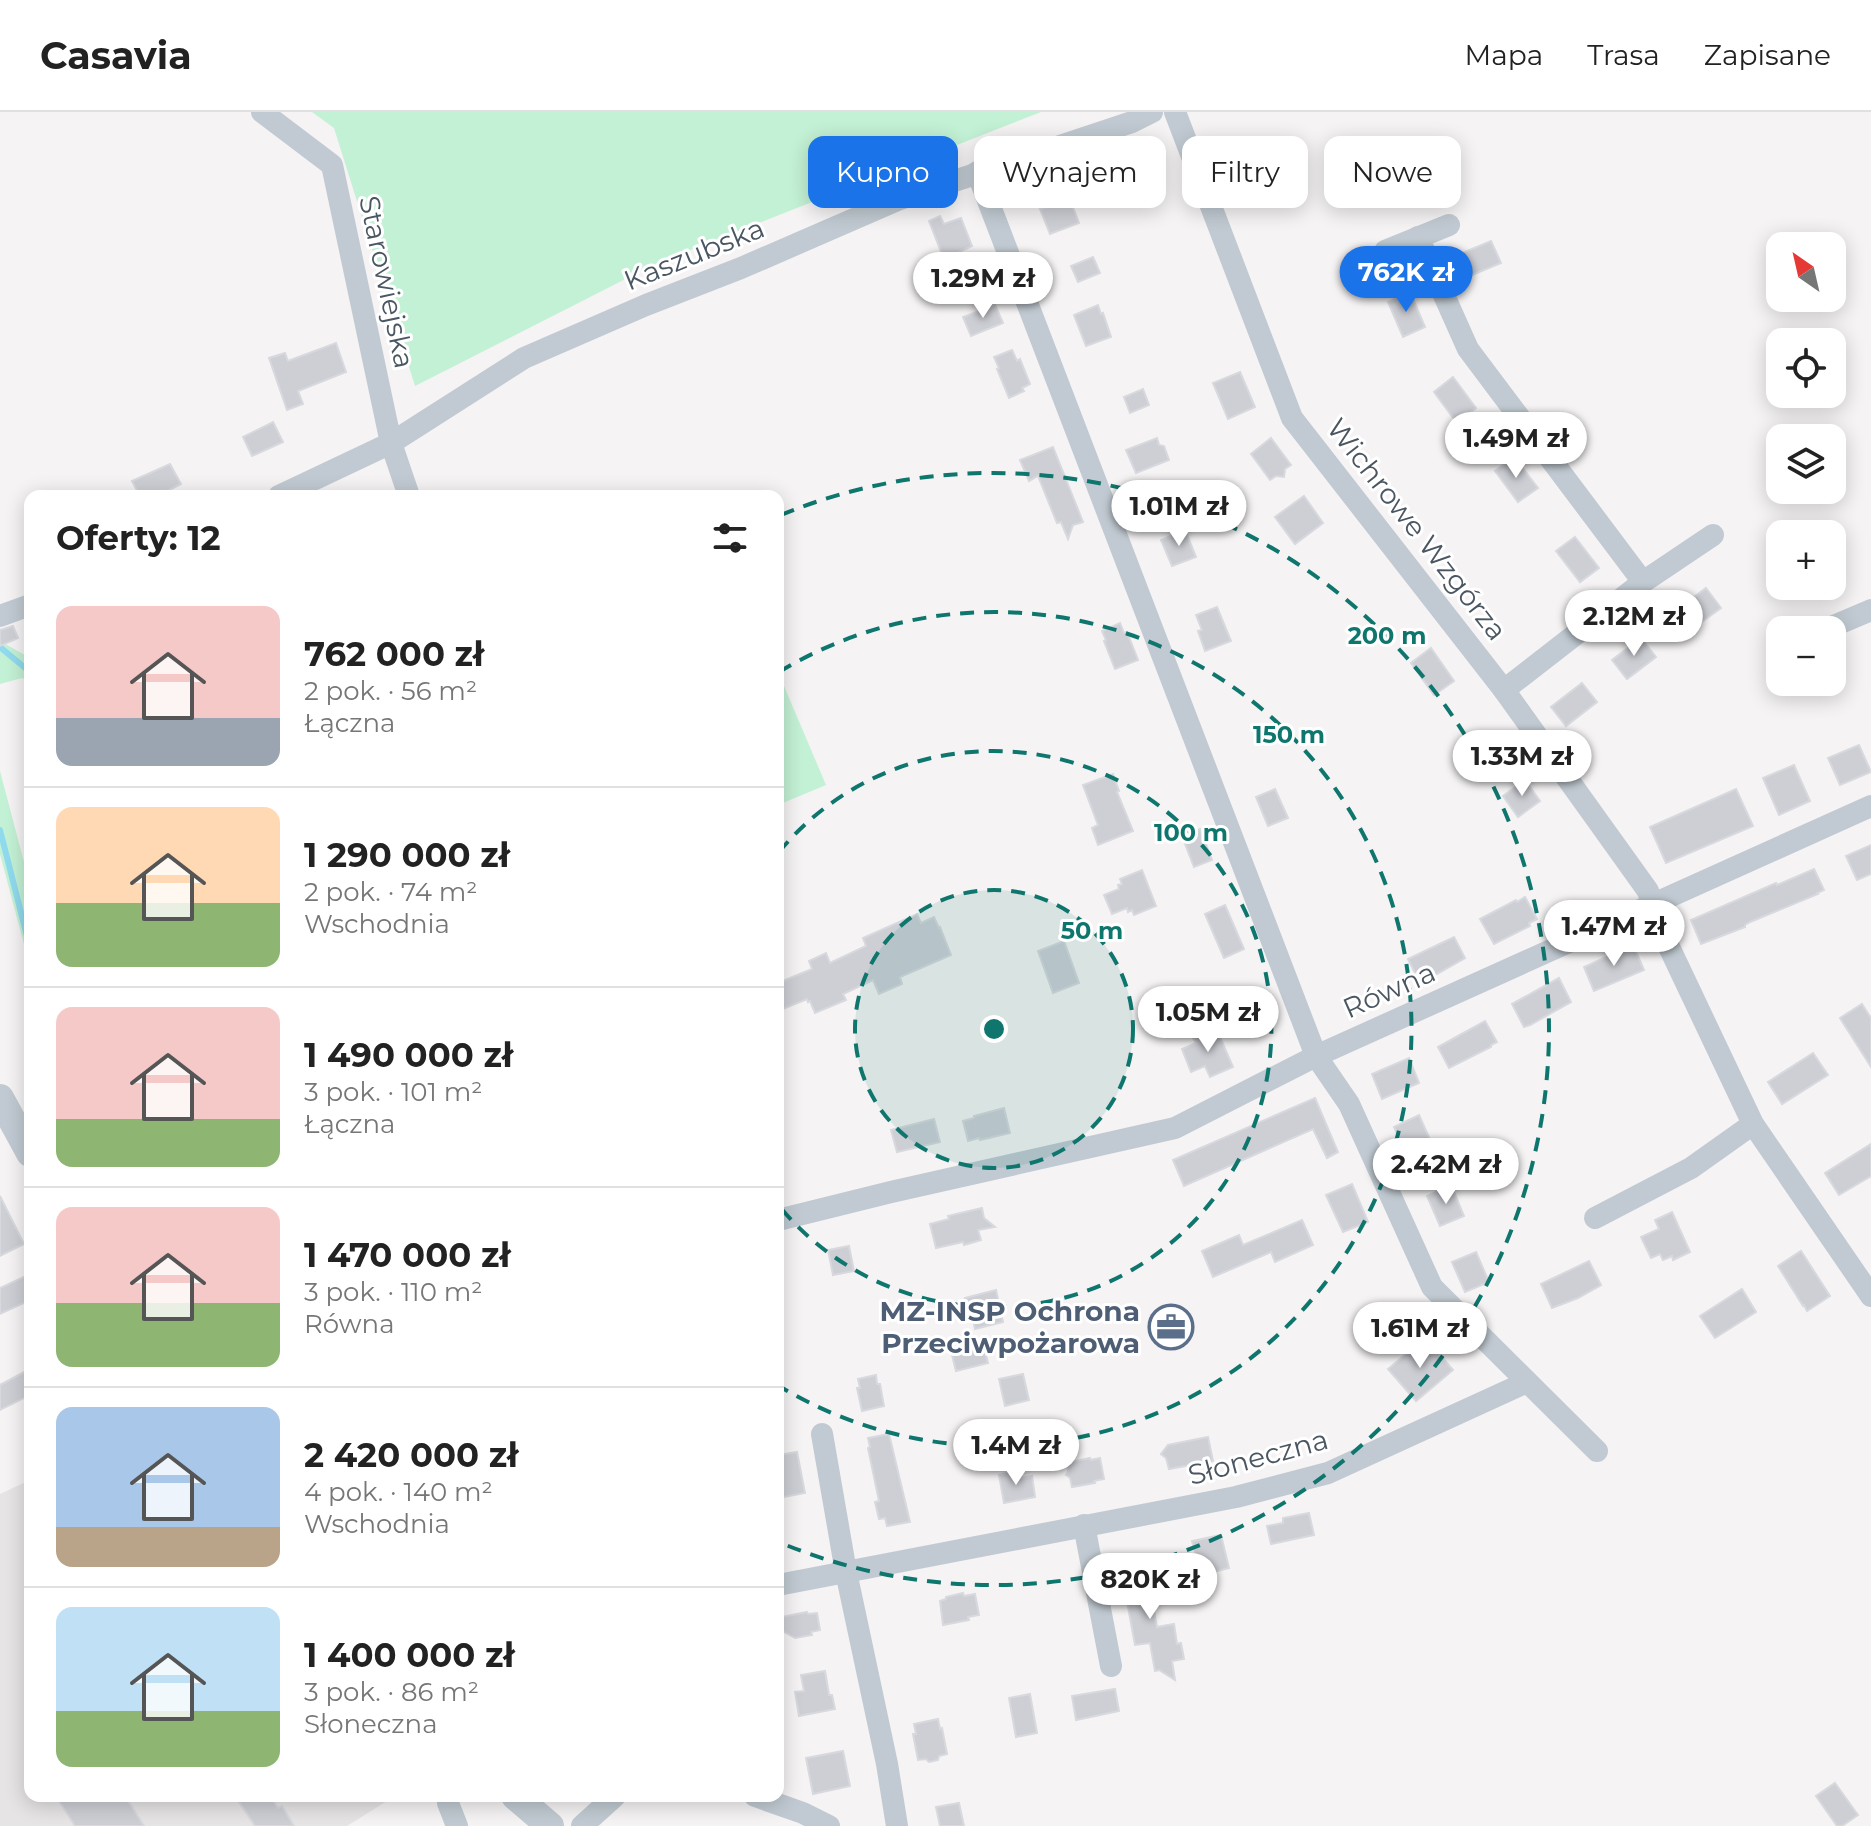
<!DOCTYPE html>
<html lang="pl">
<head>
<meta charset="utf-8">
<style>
  body { margin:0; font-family:Montserrat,sans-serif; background:#f6f6f6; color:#222; height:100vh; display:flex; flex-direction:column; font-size:30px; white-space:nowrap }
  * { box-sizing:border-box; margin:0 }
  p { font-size:26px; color:#767676 }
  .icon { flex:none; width:44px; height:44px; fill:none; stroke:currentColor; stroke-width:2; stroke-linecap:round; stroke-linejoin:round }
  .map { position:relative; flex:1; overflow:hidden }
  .panel { position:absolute; left:24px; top:378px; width:760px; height:1312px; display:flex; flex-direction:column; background:#fff; border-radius:16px; box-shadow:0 4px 20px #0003 }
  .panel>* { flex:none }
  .top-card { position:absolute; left:808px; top:24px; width:760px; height:72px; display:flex; gap:16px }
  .needle { width:52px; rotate:326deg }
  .controls { position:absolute; left:1766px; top:120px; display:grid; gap:16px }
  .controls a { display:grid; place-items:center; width:80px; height:80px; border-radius:16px; background:#fff; box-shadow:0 4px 20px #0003; font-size:40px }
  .price { position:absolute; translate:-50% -68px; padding:0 18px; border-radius:28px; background:#fff; color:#222; font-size:26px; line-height:52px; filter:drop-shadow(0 2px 4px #0008) }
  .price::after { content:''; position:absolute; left:50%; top:48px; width:24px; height:18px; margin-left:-12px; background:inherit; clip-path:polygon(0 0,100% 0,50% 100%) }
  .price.on { background:#1a73e8; color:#fff }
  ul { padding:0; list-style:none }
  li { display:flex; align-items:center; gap:24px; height:200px; padding:0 32px }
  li+li { border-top:2px solid #e0e0e0 }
  li span { display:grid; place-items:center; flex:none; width:224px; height:160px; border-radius:16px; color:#555 }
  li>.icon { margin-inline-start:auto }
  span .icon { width:96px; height:96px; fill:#fffc; stroke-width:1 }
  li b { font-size:34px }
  h2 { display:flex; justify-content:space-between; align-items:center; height:96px; padding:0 32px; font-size:34px }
  .pill { padding:0 28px; border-radius:16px; background:#fff; box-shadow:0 4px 20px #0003; font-size:28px; line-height:72px }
  .pill.on { background:#1a73e8; color:#fff }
  header { display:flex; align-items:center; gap:48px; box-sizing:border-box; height:112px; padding:0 40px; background:#fff; border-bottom:2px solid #e0e0e0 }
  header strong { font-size:38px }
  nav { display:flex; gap:44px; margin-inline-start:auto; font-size:28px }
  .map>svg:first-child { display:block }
  .education { fill:#e6e4e5 }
  .green { fill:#c3f1d5 }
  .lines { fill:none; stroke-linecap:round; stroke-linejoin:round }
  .stream { stroke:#90daee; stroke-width:6 }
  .building { fill:#cdcfd5; stroke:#d7d9de; stroke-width:2 }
  .minor { stroke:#c1cad2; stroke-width:22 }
  .tertiary { stroke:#c1cad2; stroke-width:28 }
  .ring { fill:none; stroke:#0f766e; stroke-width:4; stroke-dasharray:14 10 }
  .labels { text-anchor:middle; stroke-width:6; stroke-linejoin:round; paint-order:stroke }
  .street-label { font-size:28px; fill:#4a5661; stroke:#fff }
  .service-label { font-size:28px; font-weight:bold; fill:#4e5e75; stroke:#fff; text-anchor:end }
  .centre { fill:#0f766e; stroke:#fff; stroke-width:4 }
  .ring-label { font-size:24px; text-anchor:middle; font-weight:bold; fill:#0f766e; stroke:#fff; stroke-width:6; stroke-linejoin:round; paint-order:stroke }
</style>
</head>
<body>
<header>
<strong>Casavia</strong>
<nav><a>Mapa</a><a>Trasa</a><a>Zapisane</a></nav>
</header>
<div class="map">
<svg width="1871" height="1714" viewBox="0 0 1871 1714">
  <rect width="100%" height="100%" fill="#f5f3f3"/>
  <polygon class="education" points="30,1368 30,1684 395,1684 347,1714 0,1714 0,1382"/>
  <g class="green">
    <polygon points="312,0 1041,0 655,152 415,274 334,16"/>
    <polygon points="0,529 30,546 30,570 22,566 0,572"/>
    <polygon points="778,560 826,673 778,693"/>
    <polygon points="0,659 30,773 30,855 0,742"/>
  </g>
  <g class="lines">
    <g class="stream">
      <polyline points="0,535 30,560"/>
      <polyline points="0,718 30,836"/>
    </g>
  </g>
  <g class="building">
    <polygon points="1069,85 1079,111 1050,122 1040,97"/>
    <polygon points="940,104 944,112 961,106 972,134 957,141 958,144 945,150 929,109"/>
    <polygon points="1491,129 1501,151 1465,166 1455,144"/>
    <polygon points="1093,145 1100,161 1078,170 1071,154"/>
    <polygon points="1410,180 1425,215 1403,225 1388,190"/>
    <polygon points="995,193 1003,211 971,224 963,205"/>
    <polygon points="1098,193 1101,202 1103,201 1111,225 1086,234 1074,203"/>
    <polygon points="336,231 346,260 298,279 303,292 287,298 269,246 285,241 288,249"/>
    <polygon points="1012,238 1017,249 1020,247 1030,272 1022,276 1024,279 1009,286 997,257 999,256 994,245"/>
    <polygon points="1240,260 1255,295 1228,307 1213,271"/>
    <polygon points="1453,265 1476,296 1457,311 1434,280"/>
    <polygon points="1143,277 1149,293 1130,301 1124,285"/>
    <polygon points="273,310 283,330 252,344 243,325"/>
    <polygon points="1157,326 1159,333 1164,334 1169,348 1136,361 1126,338"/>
    <polygon points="1271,326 1291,353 1285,357 1284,365 1276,364 1270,368 1251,342"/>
    <polygon points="1053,335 1083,410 1073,413 1068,427 1061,410 1057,411 1038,364 1029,369 1020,348"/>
    <polygon points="1514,345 1538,376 1518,390 1495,359"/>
    <polygon points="170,352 181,372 169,378 172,384 140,384 132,369"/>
    <polygon points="1304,384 1323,411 1295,432 1275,405"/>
    <polygon points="1185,418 1196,445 1172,454 1161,428"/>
    <polygon points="1575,425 1599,456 1580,470 1556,439"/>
    <polygon points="1706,476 1721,496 1692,517 1677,498"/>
    <polygon points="1217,495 1231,529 1205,539 1198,519 1202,518 1196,503"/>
    <polygon points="1120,511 1124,521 1127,520 1138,548 1115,557 1104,529 1106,528 1102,519"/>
    <polygon points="13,514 18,526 0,534 0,518"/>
    <polygon points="1641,526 1656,545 1627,567 1612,548"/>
    <polygon points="1431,536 1454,569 1434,583 1411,551"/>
    <polygon points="1582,571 1597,590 1566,614 1551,595"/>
    <polygon points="1859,633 1871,660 1840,673 1828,646"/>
    <polygon points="1794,653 1810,689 1779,703 1763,666"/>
    <polygon points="1113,662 1119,679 1117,680 1133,719 1098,733 1092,716 1098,713 1083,673"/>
    <polygon points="1525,668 1540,689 1518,705 1503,684"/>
    <polygon points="1275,677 1288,706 1268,714 1256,685"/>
    <polygon points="1736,677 1753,714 1666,751 1650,715"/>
    <polygon points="1200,717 1212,748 1194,755 1182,724"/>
    <polygon points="1871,733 1871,762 1857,768 1846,744"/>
    <polygon points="1814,757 1824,778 1817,781 1818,782 1750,810 1745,813 1745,815 1701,832 1691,808 1776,771 1777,773"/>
    <polygon points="1142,758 1156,794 1134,803 1132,798 1128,800 1127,796 1112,802 1104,783 1119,777 1118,773 1122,772 1120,767"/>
    <polygon points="1525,785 1537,807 1529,811 1530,814 1494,832 1480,807 1516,788 1517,790"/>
    <polygon points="1225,793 1244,837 1224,846 1205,802"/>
    <polygon points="917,802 921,811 934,805 939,816 940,815 951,843 900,865 902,872 879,882 873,868 843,882 846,888 815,901 810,889 808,890 807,887 778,899 778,871 812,857 809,849 826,841 830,851 866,834 863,826"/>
    <polygon points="1454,825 1465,846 1423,870 1412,868 1415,861 1408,847"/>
    <polygon points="1064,829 1079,871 1053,881 1038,839"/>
    <polygon points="1633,833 1644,858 1594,879 1584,855"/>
    <polygon points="1559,866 1571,890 1530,913 1524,915 1512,892"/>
    <polygon points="1862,892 1871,906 1871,955 1840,906"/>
    <polygon points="1485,909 1497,930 1491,933 1491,935 1449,956 1438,935"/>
    <polygon points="1216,916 1233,955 1210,965 1205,954 1191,960 1182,937 1196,931 1193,926"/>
    <polygon points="1813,941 1828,963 1782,992 1768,970"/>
    <polygon points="1409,946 1419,971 1382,987 1372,962"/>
    <polygon points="1315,986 1338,1040 1327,1046 1313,1017 1184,1074 1173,1048"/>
    <polygon points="1004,996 1010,1021 980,1028 979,1026 968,1029 963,1009 974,1006 974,1004"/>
    <polygon points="1419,1003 1436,1041 1410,1052 1394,1015"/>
    <polygon points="934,1007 940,1030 897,1040 891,1018"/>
    <polygon points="1871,1032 1871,1064 1839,1083 1825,1061"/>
    <polygon points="1352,1072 1368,1110 1343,1120 1326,1083"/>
    <polygon points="1451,1073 1464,1104 1440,1114 1427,1084"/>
    <polygon points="0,1084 24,1132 0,1144"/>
    <polygon points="982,1096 984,1106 995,1115 978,1118 981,1128 964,1133 963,1130 936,1136 930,1112 949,1107 948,1104"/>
    <polygon points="1672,1100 1690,1140 1673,1148 1672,1144 1663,1148 1660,1142 1651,1146 1641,1125 1659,1117 1655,1108"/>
    <polygon points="1302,1108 1313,1133 1275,1150 1271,1140 1213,1165 1202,1139 1239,1123 1243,1133"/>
    <polygon points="849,1134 854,1159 833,1163 828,1138"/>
    <polygon points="1801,1139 1830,1184 1807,1199 1804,1193 1803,1194 1778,1154"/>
    <polygon points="1476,1140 1489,1170 1465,1180 1452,1150"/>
    <polygon points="1589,1149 1601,1173 1578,1186 1552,1196 1541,1172"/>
    <polygon points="30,1162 30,1188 0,1202 0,1176"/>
    <polygon points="1742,1177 1756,1200 1715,1226 1700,1204"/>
    <polygon points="996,1178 1003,1210 975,1217 972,1204 969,1205 965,1186"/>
    <polygon points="1181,1196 1188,1229 1165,1234 1164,1226 1156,1228 1151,1203"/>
    <polygon points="1425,1226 1453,1258 1416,1289 1388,1257"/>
    <polygon points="984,1235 988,1251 956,1259 952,1243"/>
    <polygon points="30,1257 30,1283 0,1298 0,1273"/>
    <polygon points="1023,1262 1029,1288 1005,1294 999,1267"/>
    <polygon points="876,1263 877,1272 880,1272 884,1294 862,1299 857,1276 860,1276 858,1267"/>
    <polygon points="889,1322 910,1410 887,1414 885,1406 879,1407 875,1390 879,1389 868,1336 870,1335 868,1326"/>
    <polygon points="1208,1325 1213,1349 1169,1357 1166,1346 1161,1342 1168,1333"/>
    <polygon points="797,1340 805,1381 778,1386 778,1343"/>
    <polygon points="1090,1346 1091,1348 1100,1346 1104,1367 1094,1369 1095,1371 1072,1375 1070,1366 1066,1363 1068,1359 1067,1351"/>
    <polygon points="1020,1358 1022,1366 1032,1364 1035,1385 1004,1391 999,1363"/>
    <polygon points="1309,1401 1314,1423 1271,1432 1267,1414 1283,1411 1283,1406"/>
    <polygon points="1221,1423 1229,1456 1201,1463 1192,1429"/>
    <polygon points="1145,1452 1157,1515 1174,1512 1177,1532 1181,1531 1184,1547 1172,1549 1175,1568 1159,1558 1155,1559 1150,1531 1135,1533 1121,1457"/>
    <polygon points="963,1481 964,1484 975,1482 979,1503 968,1505 969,1508 943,1513 940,1489 946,1487 946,1485"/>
    <polygon points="807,1500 808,1502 817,1501 820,1518 811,1520 812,1523 795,1526 779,1517 783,1511 782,1505"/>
    <polygon points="825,1559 829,1583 832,1583 835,1597 799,1604 795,1580 804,1579 801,1563"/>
    <polygon points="1115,1577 1119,1599 1076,1608 1072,1584"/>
    <polygon points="1030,1582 1037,1621 1016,1625 1009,1586"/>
    <polygon points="938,1607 940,1617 942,1616 947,1642 939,1644 938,1648 929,1650 926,1647 918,1648 913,1622 916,1622 914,1612"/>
    <polygon points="843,1639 850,1674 813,1682 806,1646"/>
    <polygon points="1835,1671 1858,1703 1842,1714 1837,1714 1816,1684"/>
    <polygon points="56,1684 125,1684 144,1714 75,1714"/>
    <polygon points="235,1684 270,1684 278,1696 282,1694 294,1714 255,1714"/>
    <polygon points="959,1691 964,1714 940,1714 936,1695"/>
  </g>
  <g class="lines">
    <g class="minor">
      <polyline points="262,0 332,53 391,331 409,384"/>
      <polyline points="1175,0 1292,306 1504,578 1648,779 1661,818 1753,1012 1871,1184"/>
      <polyline points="977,60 1316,944 1349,992 1432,1175 1597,1339"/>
      <polyline points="1418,125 1468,237 1643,470"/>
      <polyline points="1385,139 1449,113"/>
      <polyline points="279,384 391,331 524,246 646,193 741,156 900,87 1132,10 1152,0"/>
      <polyline points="0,504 30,493"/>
      <polyline points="1824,518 1871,498"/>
      <polyline points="1778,538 1780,537"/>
      <polyline points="1504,578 1643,470 1713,423"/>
      <polyline points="1595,1106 1691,1056 1753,1012"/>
      <polyline points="778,1108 891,1080 1175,1016 1316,944 1871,694"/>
      <polyline points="822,1322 846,1460 887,1652 897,1714"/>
      <polyline points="1084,1413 1111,1554"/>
      <polyline points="778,1473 1236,1385 1328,1361 1527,1270"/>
      <polyline points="448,1684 448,1691 457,1714"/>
      <polyline points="755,1684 803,1701 829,1714"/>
      <polyline points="582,1714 615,1684"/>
    </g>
    <g class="tertiary">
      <polyline points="0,986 30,1041"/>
      <polyline points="515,1684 550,1714"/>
    </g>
  </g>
  <circle cx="994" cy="917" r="139" fill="#0f766e" fill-opacity=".12"/>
  <g class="ring">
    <circle cx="994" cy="917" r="139"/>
    <path d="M779 740A278 278 0 1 1 779 1094"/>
    <path d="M779 560A417 417 0 1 1 779 1274"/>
    <path d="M781 403A556 556 0 1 1 781 1431"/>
  </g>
  <defs>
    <g id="office-ring" transform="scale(2.3)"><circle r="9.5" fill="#fff" stroke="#5c6f8a" stroke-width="1.5"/><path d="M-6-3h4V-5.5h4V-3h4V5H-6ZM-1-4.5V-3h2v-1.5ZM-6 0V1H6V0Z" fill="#5c6f8a"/></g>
  </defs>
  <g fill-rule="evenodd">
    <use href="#office-ring" x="1171" y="1215"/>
  </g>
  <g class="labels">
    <g class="street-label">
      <text transform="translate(694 142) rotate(-22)" y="10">Kaszubska</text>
      <text transform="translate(387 170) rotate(78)" y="10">Starowiejska</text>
      <text transform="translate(1417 417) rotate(52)" y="10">Wichrowe Wzgórza</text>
      <text transform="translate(1389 878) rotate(-24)" y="10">Równa</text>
      <text transform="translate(1258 1345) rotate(-15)" y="10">Słoneczna</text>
    </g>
    <g class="service-label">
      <text x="1140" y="1209">MZ-INSP Ochrona<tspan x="1140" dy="32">Przeciwpożarowa</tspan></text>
    </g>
  </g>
  <circle cx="994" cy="917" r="12" class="centre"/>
  <g class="ring-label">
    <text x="1387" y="532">200 m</text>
    <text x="1289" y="631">150 m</text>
    <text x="1191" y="729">100 m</text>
    <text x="1092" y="827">50 m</text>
  </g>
</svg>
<div class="controls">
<a><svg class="needle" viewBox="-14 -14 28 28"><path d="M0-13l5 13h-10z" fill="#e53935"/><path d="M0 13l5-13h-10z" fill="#767676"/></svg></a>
<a><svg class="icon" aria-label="locate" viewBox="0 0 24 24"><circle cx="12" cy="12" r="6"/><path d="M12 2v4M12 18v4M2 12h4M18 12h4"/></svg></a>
<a><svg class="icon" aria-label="layers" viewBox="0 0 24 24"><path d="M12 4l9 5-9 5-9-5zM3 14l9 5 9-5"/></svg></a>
<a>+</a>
<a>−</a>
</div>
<b class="price on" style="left:1406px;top:202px">762K zł</b>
<b class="price" style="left:983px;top:208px">1.29M zł</b>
<b class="price" style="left:1516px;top:368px">1.49M zł</b>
<b class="price" style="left:1179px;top:436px">1.01M zł</b>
<b class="price" style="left:1634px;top:546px">2.12M zł</b>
<b class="price" style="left:1522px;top:686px">1.33M zł</b>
<b class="price" style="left:1614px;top:856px">1.47M zł</b>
<b class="price" style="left:1208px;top:942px">1.05M zł</b>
<b class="price" style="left:1446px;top:1094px">2.42M zł</b>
<b class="price" style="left:1420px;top:1258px">1.61M zł</b>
<b class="price" style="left:1016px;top:1375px">1.4M zł</b>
<b class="price" style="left:1150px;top:1509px">820K zł</b>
<div class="top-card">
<a class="pill on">Kupno</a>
<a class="pill">Wynajem</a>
<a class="pill">Filtry</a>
<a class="pill">Nowe</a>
</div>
<section class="panel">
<h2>Oferty: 12<svg class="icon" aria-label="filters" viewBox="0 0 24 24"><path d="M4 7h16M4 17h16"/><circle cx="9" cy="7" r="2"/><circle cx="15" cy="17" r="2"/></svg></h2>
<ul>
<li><span style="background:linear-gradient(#f6c9c9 70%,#9aa5b1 0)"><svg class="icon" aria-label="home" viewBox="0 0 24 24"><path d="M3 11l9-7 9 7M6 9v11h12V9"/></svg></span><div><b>762 000 zł</b><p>2 pok. · 56 m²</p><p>Łączna</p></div></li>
<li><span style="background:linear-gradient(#ffd9b3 60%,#8fb573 0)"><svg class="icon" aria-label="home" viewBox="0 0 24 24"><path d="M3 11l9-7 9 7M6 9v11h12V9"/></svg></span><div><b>1 290 000 zł</b><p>2 pok. · 74 m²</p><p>Wschodnia</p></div></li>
<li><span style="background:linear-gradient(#f6c9c9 70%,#8fb573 0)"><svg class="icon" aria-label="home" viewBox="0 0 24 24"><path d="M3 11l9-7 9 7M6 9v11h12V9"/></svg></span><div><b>1 490 000 zł</b><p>3 pok. · 101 m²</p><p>Łączna</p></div></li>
<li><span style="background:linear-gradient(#f6c9c9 60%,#8fb573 0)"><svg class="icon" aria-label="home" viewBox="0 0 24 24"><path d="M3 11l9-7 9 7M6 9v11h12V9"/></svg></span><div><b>1 470 000 zł</b><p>3 pok. · 110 m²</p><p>Równa</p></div></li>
<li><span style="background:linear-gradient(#a9c7e8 75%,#b9a48a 0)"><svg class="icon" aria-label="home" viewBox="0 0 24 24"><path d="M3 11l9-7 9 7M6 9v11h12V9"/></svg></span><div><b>2 420 000 zł</b><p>4 pok. · 140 m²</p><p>Wschodnia</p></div></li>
<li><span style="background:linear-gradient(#bfe0f5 65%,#8fb573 0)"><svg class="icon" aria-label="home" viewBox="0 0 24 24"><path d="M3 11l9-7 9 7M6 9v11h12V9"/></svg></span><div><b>1 400 000 zł</b><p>3 pok. · 86 m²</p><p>Słoneczna</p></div></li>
</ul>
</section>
</div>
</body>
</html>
